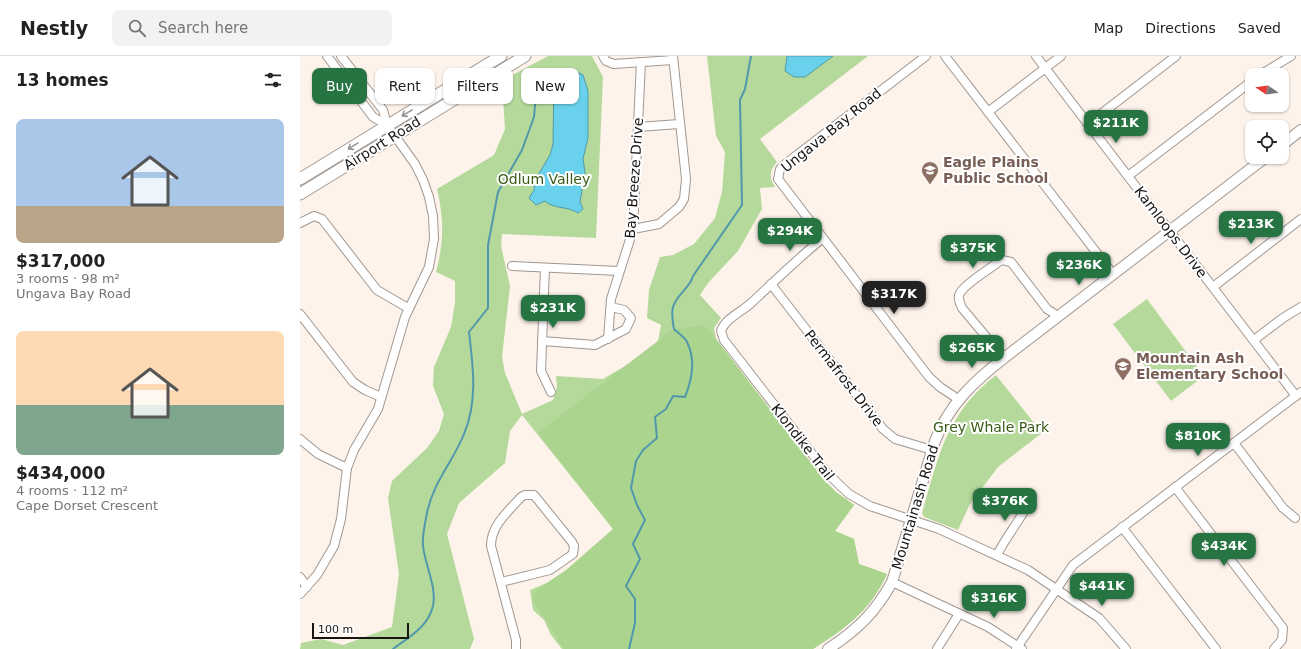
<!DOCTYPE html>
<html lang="en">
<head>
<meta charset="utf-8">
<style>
  body { margin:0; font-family:"DejaVu Sans",sans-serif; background:#f2f2f2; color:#222; height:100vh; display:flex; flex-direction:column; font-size:15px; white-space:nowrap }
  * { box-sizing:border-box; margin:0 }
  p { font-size:13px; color:#767676 }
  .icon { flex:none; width:22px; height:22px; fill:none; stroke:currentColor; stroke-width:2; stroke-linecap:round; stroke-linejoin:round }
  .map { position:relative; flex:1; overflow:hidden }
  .side { display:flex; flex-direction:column; background:#fff; width:300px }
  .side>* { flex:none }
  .hud { position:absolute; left:12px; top:12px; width:380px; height:36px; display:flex; gap:8px }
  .needle { width:26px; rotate:283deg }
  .buttons { position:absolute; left:945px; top:12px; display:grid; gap:8px }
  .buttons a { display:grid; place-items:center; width:44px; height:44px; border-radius:8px; background:#fff; box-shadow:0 1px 3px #0004; font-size:20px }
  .scale { position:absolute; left:12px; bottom:10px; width:97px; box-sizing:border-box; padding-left:4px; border:2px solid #191513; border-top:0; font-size:11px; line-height:14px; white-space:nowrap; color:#191513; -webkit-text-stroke:3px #fff; paint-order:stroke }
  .price { position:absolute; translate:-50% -34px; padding:0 9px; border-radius:8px; background:#277443; color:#fff; font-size:13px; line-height:26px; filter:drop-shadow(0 1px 2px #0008) }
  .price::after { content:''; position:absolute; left:50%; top:24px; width:12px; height:9px; margin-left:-6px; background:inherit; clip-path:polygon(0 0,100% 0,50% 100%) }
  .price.selected { background:#222; color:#fff }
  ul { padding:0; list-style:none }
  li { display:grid; align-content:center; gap:8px; height:212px; padding:0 16px }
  li span { display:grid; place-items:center; height:124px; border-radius:8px; color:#555 }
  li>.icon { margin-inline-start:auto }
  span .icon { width:72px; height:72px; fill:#fffc; stroke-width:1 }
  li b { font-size:17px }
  h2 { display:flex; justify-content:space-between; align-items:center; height:48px; padding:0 16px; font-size:17px }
  .tag { padding:0 14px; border-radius:8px; background:#fff; box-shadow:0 1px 3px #0004; font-size:14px; line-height:36px }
  .tag.selected { background:#277443; color:#fff }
  header { display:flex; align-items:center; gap:24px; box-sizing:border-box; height:56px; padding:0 20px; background:#fff; border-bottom:1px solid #e0e0e0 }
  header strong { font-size:19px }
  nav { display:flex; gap:22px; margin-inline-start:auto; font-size:14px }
  .search { width:280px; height:36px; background:#f2f2f2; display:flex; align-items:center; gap:10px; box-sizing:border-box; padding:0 14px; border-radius:8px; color:#767676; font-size:15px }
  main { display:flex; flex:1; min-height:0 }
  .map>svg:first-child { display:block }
  .green { fill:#b4d99b }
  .forest { fill:#abd48f }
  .water { fill:#69d1eb; stroke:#5199aa }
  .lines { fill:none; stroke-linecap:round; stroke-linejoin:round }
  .stream { stroke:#5199aa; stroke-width:2 }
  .minor-casing { stroke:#a09790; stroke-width:10 }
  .tertiary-casing { stroke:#a09790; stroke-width:12 }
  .secondary-casing { stroke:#a09790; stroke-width:13 }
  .minor { stroke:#fff; stroke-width:8 }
  .tertiary { stroke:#fff; stroke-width:10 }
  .secondary { stroke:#fff; stroke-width:11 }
  .oneway { stroke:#989695 }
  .labels { text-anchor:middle; stroke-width:4; stroke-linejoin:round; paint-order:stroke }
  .street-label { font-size:14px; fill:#191513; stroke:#fff }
  .education-label { font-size:14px; font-weight:bold; fill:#785e54; stroke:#fff; text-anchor:start }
  .park-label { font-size:14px; fill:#375b15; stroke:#fff }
</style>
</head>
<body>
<header>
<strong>Nestly</strong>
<div class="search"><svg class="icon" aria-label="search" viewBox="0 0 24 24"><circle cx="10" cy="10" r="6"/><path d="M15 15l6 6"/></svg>Search here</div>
<nav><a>Map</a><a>Directions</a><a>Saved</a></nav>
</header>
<main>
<section class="side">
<h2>13 homes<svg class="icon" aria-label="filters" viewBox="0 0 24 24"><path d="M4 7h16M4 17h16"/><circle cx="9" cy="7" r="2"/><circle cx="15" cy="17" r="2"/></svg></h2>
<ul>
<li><span style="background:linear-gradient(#a9c7e8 70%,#b9a48a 0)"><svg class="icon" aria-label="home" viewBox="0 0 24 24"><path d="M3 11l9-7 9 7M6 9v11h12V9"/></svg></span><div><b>$317,000</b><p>3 rooms · 98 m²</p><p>Ungava Bay Road</p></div></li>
<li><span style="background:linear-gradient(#ffd9b3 60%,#7fa58c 0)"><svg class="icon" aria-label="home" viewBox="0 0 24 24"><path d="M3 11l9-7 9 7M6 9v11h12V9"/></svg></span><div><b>$434,000</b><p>4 rooms · 112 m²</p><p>Cape Dorset Crescent</p></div></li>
</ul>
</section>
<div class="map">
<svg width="1001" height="593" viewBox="0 0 1001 593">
  <rect width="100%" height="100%" fill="#fef3eb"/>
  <g class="green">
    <path d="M248 0H292L303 21 296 182 202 178 201 190 210 230 202 301 205 317 222 358 253 344 257 331 256 320 303 323 357 291 361 269 347 262 349 234 360 201 373 199 394 188 415 162 422 136 425 96 416 80 407 0H568L460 83 477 106C469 114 469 122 475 131L460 132 462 153 438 195 408 227 400 239 421 262 414 272 416 284 525 425 536 436 554 449 535 475 554 483 559 508 587 518C570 555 546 572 513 593H262L251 579 244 564 233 554 230 534 284 511 313 473 222 359 210 375 205 407 159 447 147 478 174 583 170 593H0L1 587 21 583 43 589 92 571 99 518 88 442 92 425 127 392 139 375 144 358 133 330 134 311 151 271 155 247V225L136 216C144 185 144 164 137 133L194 99 205 73 203 42 195 28Z"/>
    <polygon points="847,243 904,320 871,345 813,268"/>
    <path d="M696 319 742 377 698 411 670 448 658 474 624 461 622 457C639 399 646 358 696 319Z"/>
  </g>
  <path class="forest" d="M403 269 414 280 525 425 536 436 554 449 535 475 554 483 559 508 587 518C570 555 546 572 513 593H264L233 544 238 533 266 514 313 473 238 377 372 274Z"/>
  <g class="water">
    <polygon points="487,0 533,0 505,21 494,21 485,15"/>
    <path d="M273 14 283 19 288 35V82L283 103 285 116 280 146 283 153 278 157C268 150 253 153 245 145L236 149 229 142 234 134 235 124 250 99 253 88 254 24 258 20Z"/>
  </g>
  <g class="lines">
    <g class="stream">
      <path d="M93 593C109 581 128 571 133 550 137 531 125 509 123 490 122 480 125 467 127 457 133 426 153 406 164 378 178 345 173 310 169 276L188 252V189L198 136 222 94 234 61 237 27"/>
      <path d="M329 593 335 567V543L326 530 340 503 333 488 345 464 337 449 331 432 336 405 343 394 357 382 355 361 366 353 373 340 385 341C392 324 396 304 387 286 385 281 378 277 374 273 373 267 371 258 373 251 377 238 390 232 393 220L442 149 440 44 445 33 451 0"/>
    </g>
    <g class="minor-casing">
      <g id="minor">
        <polyline points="27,0 73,61 87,69"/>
        <polyline points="303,0 306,5 314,8 373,4"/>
        <polyline points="626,0 484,109 480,113 478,123 629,321 640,331 658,343"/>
        <polyline points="645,0 813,218"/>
        <polyline points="736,0 996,340"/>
        <polyline points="960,19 991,0"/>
        <polyline points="688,56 761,0"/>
        <polyline points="788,68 876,0"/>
        <polyline points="338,71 379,68"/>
        <polyline points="828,120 952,25"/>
        <polyline points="0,167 14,160 22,163 77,234 108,252"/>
        <polyline points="333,173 359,168 379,151 384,143 386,123 373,0"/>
        <path d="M523 182C497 203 474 226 450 248 441 256 425 263 421 275L424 284 527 417 549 438 570 450 639 473 728 514 799 562 826 593"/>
        <polyline points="212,210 319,215"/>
        <polyline points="245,212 241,315 251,336"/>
        <polyline points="471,228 583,373 595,383 632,394"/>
        <polyline points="913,231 1001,163"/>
        <polyline points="0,258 53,326 65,334 81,341"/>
        <polyline points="308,283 311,243 333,174 341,6"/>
        <polyline points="954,284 983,262 1001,251"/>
        <polyline points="242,285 295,289 326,273 331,262 324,254 311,251"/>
        <path d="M704 302 662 252C660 247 657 242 660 237 665 228 688 214 697 207L702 204 711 206 747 253 758 260"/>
        <polyline points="0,383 18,398 47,412"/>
        <polyline points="934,387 983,452 995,462"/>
        <polyline points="875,431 983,572 982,584 974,593"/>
        <polyline points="822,471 916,593"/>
        <path d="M697 499C707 479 722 462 731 442"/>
        <polyline points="0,521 7,531"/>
        <path d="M201 526 250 514 273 498 274 490 272 486 234 439H225L221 441C208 456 191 469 191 490L216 584V593"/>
        <polyline points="592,526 688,571 722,593"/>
        <polyline points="0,538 17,519 34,490 41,463 47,412 54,394 78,353 105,261 129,211 134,183 133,160 129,141 123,124 115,108 87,69 83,54 41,0"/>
        <polyline points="637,593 659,558"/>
        <polyline points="716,593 773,509 1001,336"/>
      </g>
    </g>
    <g class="tertiary-casing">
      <g id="tertiary">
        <polyline points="982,89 1001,74"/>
        <path d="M528 593C557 574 575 557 592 526L635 385C649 349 673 326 704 302L966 101"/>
      </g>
    </g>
    <g class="secondary-casing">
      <g id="secondary">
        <polyline points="0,123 201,0"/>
        <polyline points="0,138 225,0"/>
      </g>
    </g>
    <use href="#minor" class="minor"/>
    <use href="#tertiary" class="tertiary"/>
    <use href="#secondary" class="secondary"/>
  </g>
  <defs><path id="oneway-shaft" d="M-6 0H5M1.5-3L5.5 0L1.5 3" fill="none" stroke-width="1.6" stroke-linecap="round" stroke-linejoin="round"/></defs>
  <g class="oneway">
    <use href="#oneway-shaft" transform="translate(107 57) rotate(149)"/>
    <use href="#oneway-shaft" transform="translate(53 90) rotate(148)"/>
  </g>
  <defs>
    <g id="school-pin" transform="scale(0.9)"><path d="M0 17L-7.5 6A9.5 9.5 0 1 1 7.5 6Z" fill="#8d6e63" stroke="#fff"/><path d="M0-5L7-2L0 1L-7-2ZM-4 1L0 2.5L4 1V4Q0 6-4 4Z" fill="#fff"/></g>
  </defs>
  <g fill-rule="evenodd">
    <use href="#school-pin" x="630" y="114"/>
    <use href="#school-pin" x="823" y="310"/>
  </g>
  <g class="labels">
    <g class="street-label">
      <text transform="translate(531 74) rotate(-39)" y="5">Ungava Bay Road</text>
      <text transform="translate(82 87) rotate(-32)" y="5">Airport Road</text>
      <text transform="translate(334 122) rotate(-86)" y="5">Bay Breeze Drive</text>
      <text transform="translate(871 176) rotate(53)" y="5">Kamloops Drive</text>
      <text transform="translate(544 322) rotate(52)" y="5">Permafrost Drive</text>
      <text transform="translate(503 386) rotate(52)" y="5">Klondike Trail</text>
      <text transform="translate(615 451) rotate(-73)" y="5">Mountainash Road</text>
    </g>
    <g class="education-label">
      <text x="643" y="111">Eagle Plains<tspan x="643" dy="16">Public School</tspan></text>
      <text x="836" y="307">Mountain Ash<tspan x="836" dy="16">Elementary School</tspan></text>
    </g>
    <g class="park-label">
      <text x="244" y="128">Odlum Valley</text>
      <text x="691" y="376">Grey Whale Park</text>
    </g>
  </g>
</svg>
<div class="buttons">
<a><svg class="needle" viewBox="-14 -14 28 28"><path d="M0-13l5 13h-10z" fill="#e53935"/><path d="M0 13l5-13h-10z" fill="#767676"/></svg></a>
<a><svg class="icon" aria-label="locate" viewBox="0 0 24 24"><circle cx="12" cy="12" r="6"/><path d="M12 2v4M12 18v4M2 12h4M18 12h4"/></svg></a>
</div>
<div class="scale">100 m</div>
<b class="price" style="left:816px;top:88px">$211K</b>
<b class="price" style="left:951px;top:189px">$213K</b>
<b class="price" style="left:490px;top:196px">$294K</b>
<b class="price" style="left:673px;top:213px">$375K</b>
<b class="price" style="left:779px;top:230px">$236K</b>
<b class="price selected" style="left:594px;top:259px">$317K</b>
<b class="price" style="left:253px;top:273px">$231K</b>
<b class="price" style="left:672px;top:313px">$265K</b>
<b class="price" style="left:898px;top:401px">$810K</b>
<b class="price" style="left:705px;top:466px">$376K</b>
<b class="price" style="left:924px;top:511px">$434K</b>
<b class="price" style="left:802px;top:551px">$441K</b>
<b class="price" style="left:694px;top:563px">$316K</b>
<div class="hud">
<a class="tag selected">Buy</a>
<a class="tag">Rent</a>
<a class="tag">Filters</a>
<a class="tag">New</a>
</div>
</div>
</main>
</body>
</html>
